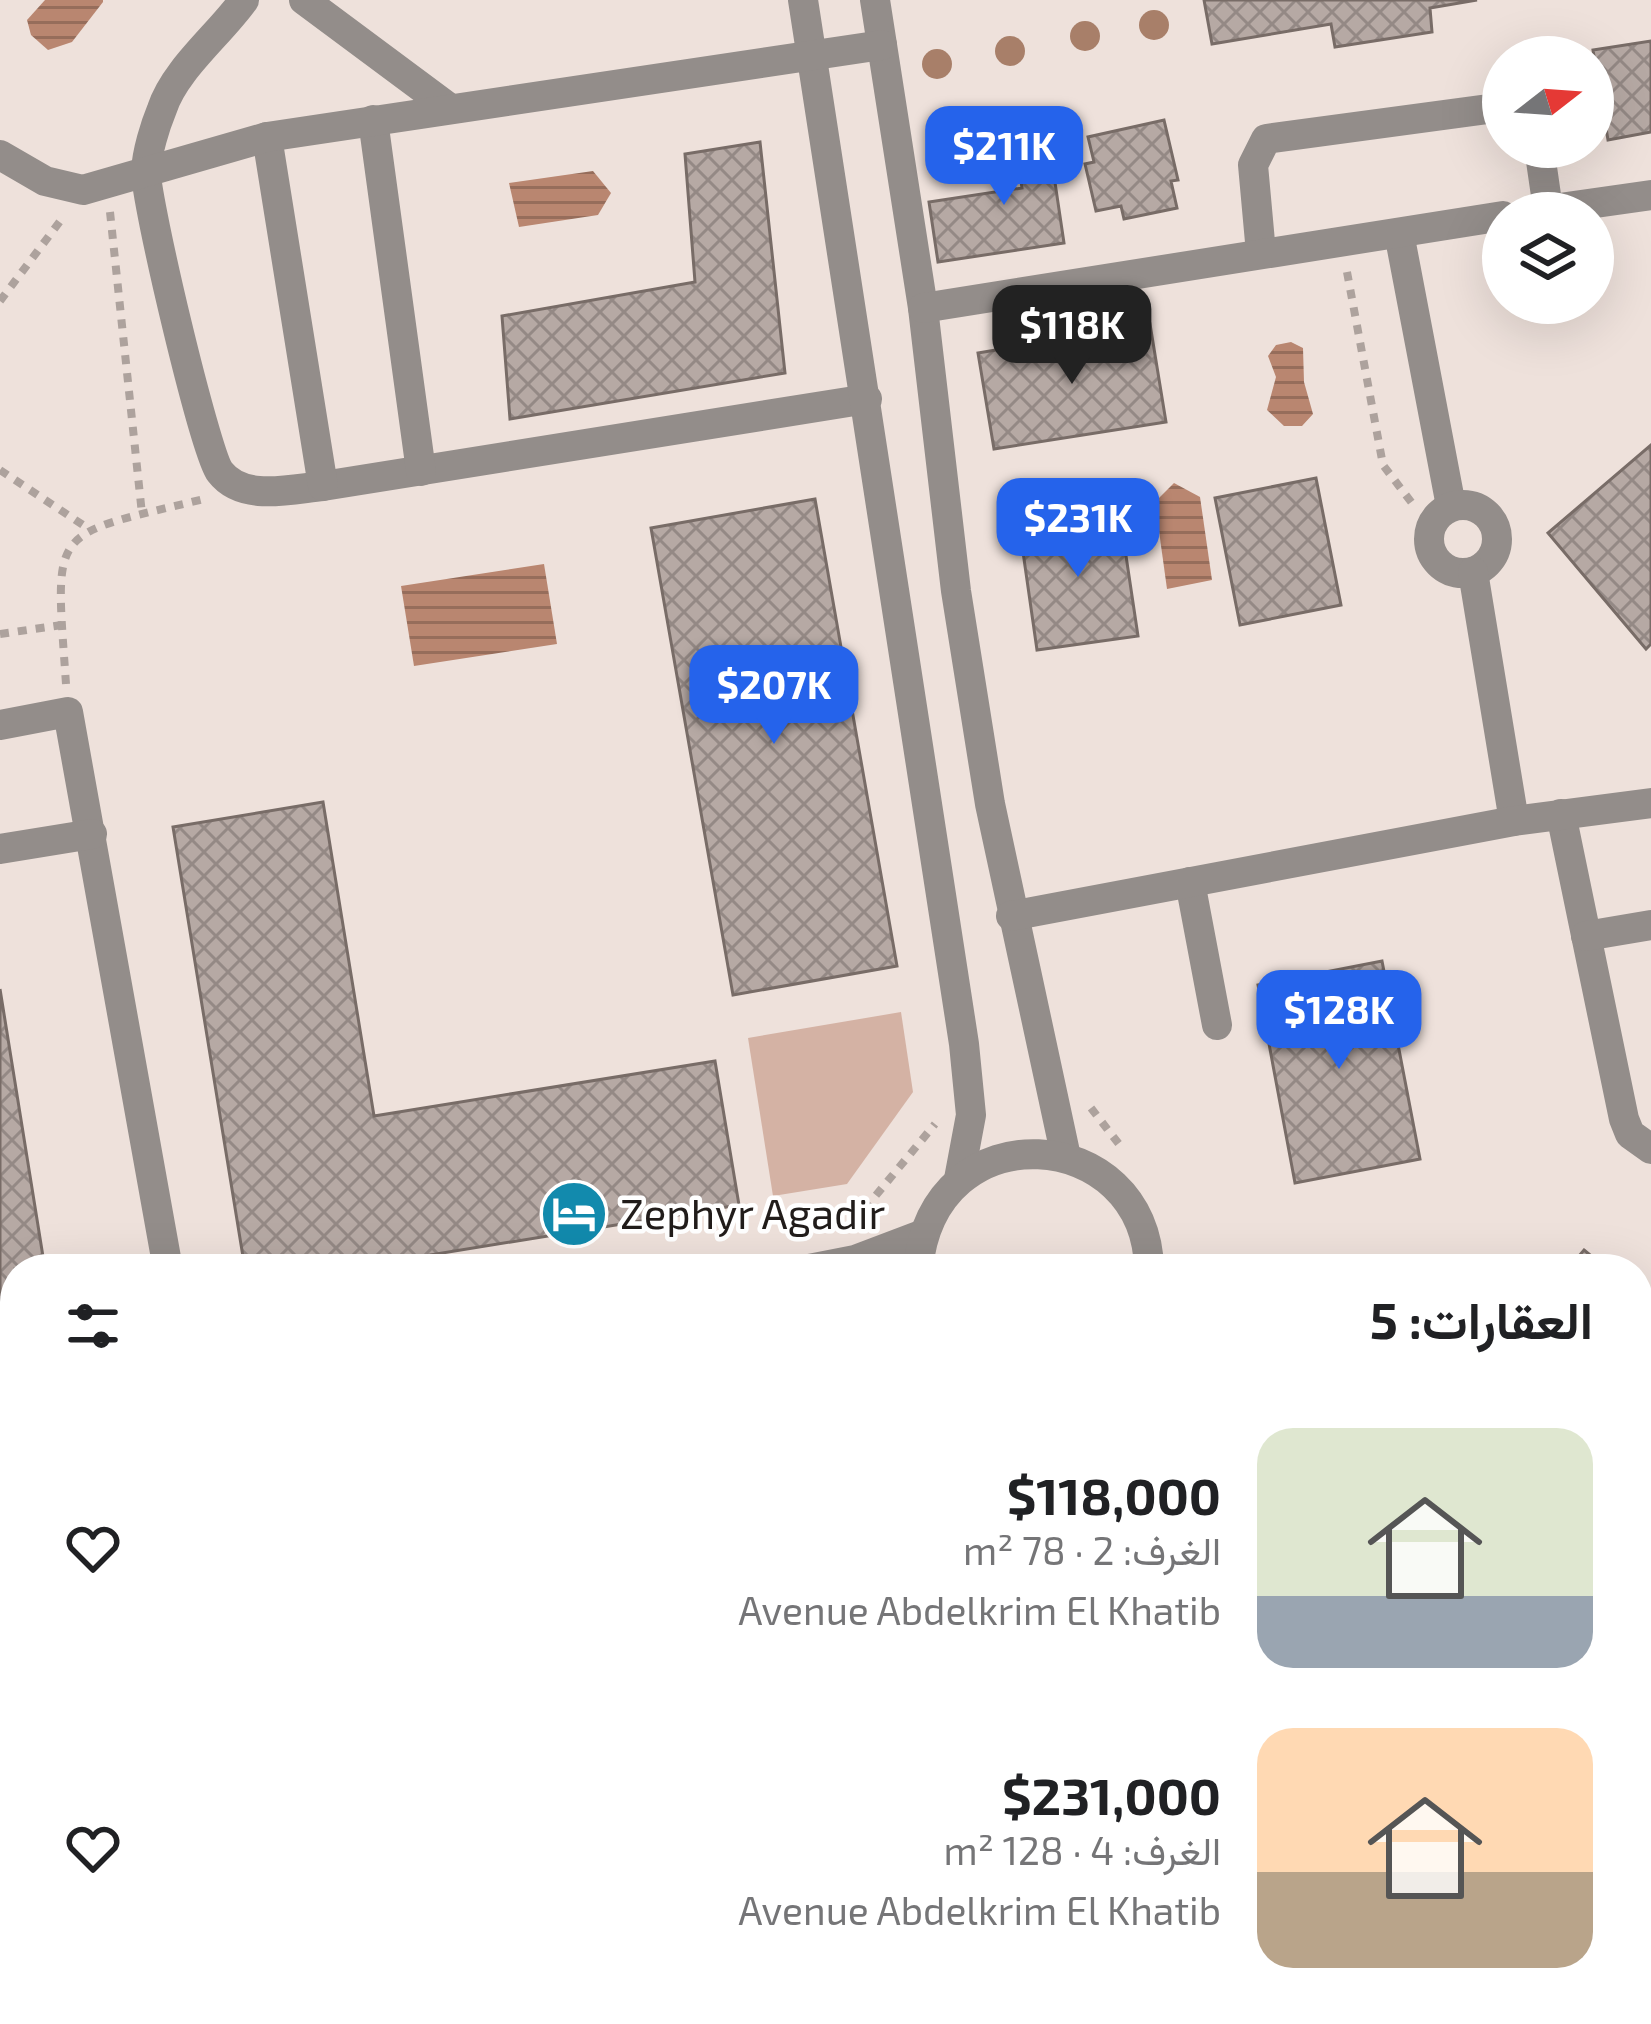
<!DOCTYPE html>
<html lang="ar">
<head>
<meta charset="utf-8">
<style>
  body { margin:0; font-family:"Exo 2",Vazirmatn,sans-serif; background:#f6f6f6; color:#202124; direction:rtl; height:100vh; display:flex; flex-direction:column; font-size:45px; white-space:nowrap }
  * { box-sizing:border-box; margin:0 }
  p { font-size:39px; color:#757577 }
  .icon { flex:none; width:66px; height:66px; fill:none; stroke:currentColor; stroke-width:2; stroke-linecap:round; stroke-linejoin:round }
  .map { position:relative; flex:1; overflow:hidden; direction:ltr }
  .drawer { position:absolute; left:0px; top:1254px; width:1653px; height:771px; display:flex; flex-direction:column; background:#fff; border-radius:48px 48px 0 0; box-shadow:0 12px 48px #0002; direction:rtl }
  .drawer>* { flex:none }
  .needle { width:78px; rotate:73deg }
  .controls { position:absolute; left:1482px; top:36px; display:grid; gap:24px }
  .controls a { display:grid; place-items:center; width:132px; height:132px; border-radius:50%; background:#fff; box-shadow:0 12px 48px #0002; font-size:60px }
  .price { position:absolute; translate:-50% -102px; padding:0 27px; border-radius:24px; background:#2563eb; color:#fff; font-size:39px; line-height:78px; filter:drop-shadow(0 3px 6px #0008) }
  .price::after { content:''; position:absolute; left:50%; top:72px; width:36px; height:27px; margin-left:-18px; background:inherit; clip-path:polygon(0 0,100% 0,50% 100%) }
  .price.active { background:#222; color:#fff }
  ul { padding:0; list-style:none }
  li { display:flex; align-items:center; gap:36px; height:300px; padding:0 60px }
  li span { display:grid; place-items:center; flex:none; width:336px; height:240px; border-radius:36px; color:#555 }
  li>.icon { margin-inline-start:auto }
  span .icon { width:144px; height:144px; fill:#fffc; stroke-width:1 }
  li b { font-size:51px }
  h2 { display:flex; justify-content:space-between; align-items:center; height:144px; padding:0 60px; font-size:51px }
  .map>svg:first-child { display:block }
  .park { fill:#d4b2a4 }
  .water { fill:url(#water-rules) }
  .building { fill:url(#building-cross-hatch); stroke:#786c67; stroke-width:3 }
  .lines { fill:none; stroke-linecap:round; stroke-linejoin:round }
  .path { stroke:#ada29d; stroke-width:8; stroke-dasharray:9 9; stroke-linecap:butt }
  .minor { stroke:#938d8a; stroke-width:30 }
  .tree { fill:#a87f69 }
  .labels { text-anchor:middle; stroke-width:9; stroke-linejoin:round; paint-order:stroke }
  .poi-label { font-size:42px; fill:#211c1a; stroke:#fff; text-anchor:start }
</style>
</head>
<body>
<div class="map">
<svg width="1651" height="2024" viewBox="0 0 1651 2024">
  <defs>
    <pattern id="water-rules" width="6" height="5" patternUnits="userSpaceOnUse" patternTransform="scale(3)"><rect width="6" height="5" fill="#b98670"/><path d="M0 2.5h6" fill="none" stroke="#966d5b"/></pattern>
    <pattern id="building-cross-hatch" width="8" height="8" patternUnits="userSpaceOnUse" patternTransform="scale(3)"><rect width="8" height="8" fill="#b6a9a4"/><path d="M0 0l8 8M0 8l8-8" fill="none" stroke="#948985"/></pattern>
  </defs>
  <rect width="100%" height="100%" fill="#eee1db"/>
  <polygon class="park" points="901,1012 913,1092 847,1184 773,1196 748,1038"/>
  <g class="water">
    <polygon points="45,0 103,0 103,2 72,42 48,50 31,35 27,20"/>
    <polygon points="593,171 611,193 598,215 519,227 509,183"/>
    <polygon points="1291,342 1303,348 1304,382 1313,414 1302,426 1284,426 1267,410 1276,377 1268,356 1276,345"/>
    <polygon points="1174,483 1200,497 1212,580 1167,589 1155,502"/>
    <polygon points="544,564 557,644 414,666 401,586"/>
  </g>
  <g class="building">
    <polygon points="1204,0 1477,0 1430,8 1432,32 1335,47 1331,24 1212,44"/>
    <polygon points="1651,41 1651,132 1608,140 1593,50"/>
    <polygon points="1164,120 1178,180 1171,181 1177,208 1124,219 1121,206 1096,211 1085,164 1094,162 1088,137"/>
    <polygon points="1046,122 1064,243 938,262 929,202 1022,188 1013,127"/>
    <polygon points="760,142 785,373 510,419 502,316 695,282 685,154"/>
    <polygon points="1150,324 1166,422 994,449 978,353"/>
    <polygon points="1651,445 1651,644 1646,649 1548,533"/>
    <polygon points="1316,478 1341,605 1240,625 1215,498"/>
    <polygon points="815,499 897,966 733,995 651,528"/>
    <polygon points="1119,509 1138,636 1037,650 1019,524"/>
    <polygon points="323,802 374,1116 715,1061 739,1205 344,1269 245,1269 173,827"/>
    <polygon points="1382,961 1420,1159 1295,1183 1258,985"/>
    <polygon points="0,989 45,1269 15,1269 15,1349 0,1352"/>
    <polygon points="1584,1250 1607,1269 1568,1269"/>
    <polygon points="1638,1295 1651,1307 1651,1624 1638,1614"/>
    <polygon points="15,1528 15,1665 0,1667 0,1530"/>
    <polygon points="15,1814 15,1941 0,1943 0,1816"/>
    <polygon points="1638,1921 1651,1934 1651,2024 1507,2024 1520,2010 1638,2010"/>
    <polygon points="608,2010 701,2010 703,2024 534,2024"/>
    <polygon points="1114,2010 1335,2010 1322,2024 1129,2024"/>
  </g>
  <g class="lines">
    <g class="path">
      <polyline points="110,212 142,514"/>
      <polyline points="1347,272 1383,465 1415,507"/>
      <polyline points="0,301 64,216"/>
      <polyline points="0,470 89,529"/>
      <polyline points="0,634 62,625"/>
      <path d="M66 684C55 524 47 537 204 499"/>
      <polyline points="1091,1108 1122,1148"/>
      <polyline points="853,1223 935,1124"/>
      <polyline points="1638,1819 1651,1829"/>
    </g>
    <g class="minor">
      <path d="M244 0C220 34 175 69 162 109 155 126 147 152 146 171 145 199 205 453 220 472 243 502 291 489 323 486L867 399"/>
      <polyline points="304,0 448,107"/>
      <polyline points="803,0 964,1044 971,1115 959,1179"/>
      <polyline points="875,0 923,308 956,591 990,804 1066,1157"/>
      <polyline points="373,120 421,471"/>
      <polyline points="267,137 323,486"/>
      <polyline points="1539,147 1548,209"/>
      <polyline points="0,155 45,181 83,190 267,137 882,45"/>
      <polyline points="1525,213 1651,195"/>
      <polyline points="1399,233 1451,506"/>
      <polyline points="1261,253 1253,165 1266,139 1503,107"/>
      <polyline points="923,308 1503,216"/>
      <circle cx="1463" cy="539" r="34"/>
      <polyline points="1473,572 1514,821"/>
      <polyline points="0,725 68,712 168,1269"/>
      <polyline points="1561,814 1624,1119 1630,1134 1651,1149"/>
      <polyline points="0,849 92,834"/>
      <polyline points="1190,882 1217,1025"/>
      <polyline points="1011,916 1514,821 1651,803"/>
      <polyline points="1586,936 1651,925"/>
      <polyline points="809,1269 855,1260 921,1235"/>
      <path d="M918 1269C933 1107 1147 1125 1149 1269"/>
      <polyline points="0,1398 15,1395"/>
      <polyline points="0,1463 15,1460"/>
      <polyline points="1638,1688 1651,1698"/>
      <polyline points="1638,1761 1651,1771"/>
      <polyline points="1027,2010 1040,2024"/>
      <polyline points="0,2015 30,2010"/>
      <polyline points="1408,2024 1421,2010"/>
    </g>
  </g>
  <g class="tree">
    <circle cx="1154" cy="25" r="15"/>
    <circle cx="1085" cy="36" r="15"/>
    <circle cx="1010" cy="51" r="15"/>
    <circle cx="937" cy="64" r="15"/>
  </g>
  <defs>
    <g id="hotel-disc" transform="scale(3.45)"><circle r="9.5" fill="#128aad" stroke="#fff"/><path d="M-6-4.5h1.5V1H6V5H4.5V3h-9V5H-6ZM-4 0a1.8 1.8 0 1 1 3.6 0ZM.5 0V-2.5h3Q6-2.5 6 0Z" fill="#fff"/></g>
  </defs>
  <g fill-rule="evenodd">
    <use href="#hotel-disc" x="574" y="1214"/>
  </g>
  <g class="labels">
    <g class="poi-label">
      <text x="620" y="1229">Zephyr Agadir</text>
    </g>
  </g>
</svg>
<div class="controls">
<a><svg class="needle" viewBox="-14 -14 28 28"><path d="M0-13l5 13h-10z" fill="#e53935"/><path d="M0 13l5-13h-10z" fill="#757577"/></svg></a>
<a><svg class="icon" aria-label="layers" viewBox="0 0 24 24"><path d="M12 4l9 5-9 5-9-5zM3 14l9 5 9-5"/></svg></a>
</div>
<b class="price" style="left:1004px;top:208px">$211K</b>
<b class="price active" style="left:1072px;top:387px">$118K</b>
<b class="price" style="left:1078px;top:580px">$231K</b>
<b class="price" style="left:774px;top:747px">$207K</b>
<b class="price" style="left:1339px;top:1072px">$128K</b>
<section class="drawer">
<h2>العقارات: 5<svg class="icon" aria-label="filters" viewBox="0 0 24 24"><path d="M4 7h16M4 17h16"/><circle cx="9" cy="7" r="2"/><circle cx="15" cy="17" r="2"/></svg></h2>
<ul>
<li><span style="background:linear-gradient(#dfe7d0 70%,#9aa5b1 0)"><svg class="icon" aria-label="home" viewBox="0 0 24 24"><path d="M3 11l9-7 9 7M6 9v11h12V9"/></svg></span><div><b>$118,000</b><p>الغرف: 2 · 78 m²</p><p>Avenue Abdelkrim El Khatib</p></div><svg class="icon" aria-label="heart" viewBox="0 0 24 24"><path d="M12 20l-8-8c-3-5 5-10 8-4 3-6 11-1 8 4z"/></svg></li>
<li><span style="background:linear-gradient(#ffd9b3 60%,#b9a48a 0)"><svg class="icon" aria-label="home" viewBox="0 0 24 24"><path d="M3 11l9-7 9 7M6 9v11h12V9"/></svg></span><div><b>$231,000</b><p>الغرف: 4 · 128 m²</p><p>Avenue Abdelkrim El Khatib</p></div><svg class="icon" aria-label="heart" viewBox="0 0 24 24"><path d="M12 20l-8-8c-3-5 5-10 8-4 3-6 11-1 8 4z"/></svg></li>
</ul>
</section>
</div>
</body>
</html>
